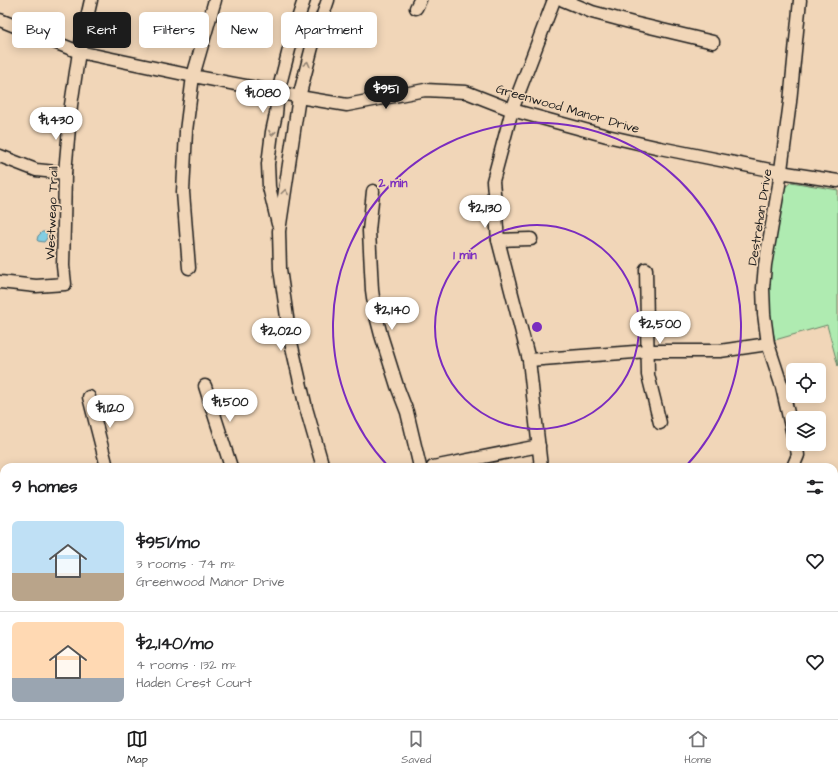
<!DOCTYPE html>
<html lang="en">
<head>
<meta charset="utf-8">
<style>
  body { margin:0; font-family:"Architects Daughter",sans-serif; background:#f2f2f2; color:#202124; height:100vh; display:flex; flex-direction:column; font-size:15px; white-space:nowrap }
  * { box-sizing:border-box; margin:0 }
  p { font-size:13px; color:#757577 }
  .icon { flex:none; width:22px; height:22px; fill:none; stroke:currentColor; stroke-width:2; stroke-linecap:round; stroke-linejoin:round }
  .map { position:relative; flex:1; overflow:hidden }
  .details { position:absolute; left:0px; top:463px; width:838px; height:256px; display:flex; flex-direction:column; background:#fff; border-radius:12px 12px 0 0; box-shadow:0 2px 10px #0003 }
  .details>* { flex:none }
  .banner { position:absolute; left:12px; top:12px; width:400px; height:36px; display:flex; gap:8px }
  .controls { position:absolute; left:786px; top:363px; display:grid; gap:8px }
  .controls a { display:grid; place-items:center; width:40px; height:40px; border-radius:6px; background:#fff; box-shadow:0 2px 10px #0003; font-size:20px }
  .price { position:absolute; translate:-50% -34px; padding:0 9px; border-radius:14px; background:#fff; color:#222; font-size:13px; line-height:26px; filter:drop-shadow(0 1px 2px #0008) }
  .price::after { content:''; position:absolute; left:50%; top:24px; width:12px; height:9px; margin-left:-6px; background:inherit; clip-path:polygon(0 0,100% 0,50% 100%) }
  .price.active { background:#1c1c1c; color:#fff }
  ul { padding:0; list-style:none }
  li { display:flex; align-items:center; gap:12px; height:100px; padding:0 12px }
  li+li { border-top:1px solid #e0e0e0 }
  li span { display:grid; place-items:center; flex:none; width:112px; height:80px; border-radius:6px; color:#555 }
  li>.icon { margin-inline-start:auto }
  span .icon { width:48px; height:48px; fill:#fffc; stroke-width:1 }
  li b { font-size:17px }
  h2 { display:flex; justify-content:space-between; align-items:center; height:48px; padding:0 12px; font-size:17px }
  .chip { padding:0 14px; border-radius:6px; background:#fff; box-shadow:0 2px 10px #0003; font-size:14px; line-height:36px }
  .chip.active { background:#1c1c1c; color:#fff }
  .tabs { display:flex; justify-content:space-around; align-items:center; height:56px; border-top:1px solid #e0e0e0; background:#fff; font-size:11px; color:#757577 }
  .tabs a { display:grid; justify-items:center; gap:2px }
  .tabs .active { color:#1c1c1c }
  .map>svg:first-child { display:block }
  .green { fill:#afebb1; stroke:#668466 }
  .water { fill:#83cee3; stroke:#5a8793 }
  .lines { fill:none; stroke-linecap:round; stroke-linejoin:round }
  .stream { stroke:#5a8793; stroke-width:2.5 }
  .minor-casing { stroke:#1c1c1c; stroke-width:15 }
  .minor { stroke:#f1d6b8; stroke-width:12 }
  .oneway { stroke:#918272 }
  .ring { fill:none; stroke:#7b2cbf; stroke-width:2 }
  .labels { text-anchor:middle; stroke-width:3.5; stroke-linejoin:round; paint-order:stroke }
  .street-label { font-size:13px; fill:#1c1c1c; stroke:#f1d6b8 }
  .centre { fill:#7b2cbf; stroke:#f1d6b8; stroke-width:2 }
  .ring-label { font-size:12px; text-anchor:middle; font-weight:bold; fill:#7b2cbf; stroke:#f1d6b8; stroke-width:3.5; stroke-linejoin:round; paint-order:stroke }
</style>
</head>
<body>
<div class="map">
<svg width="838" height="719" viewBox="0 0 838 719">
  <rect width="100%" height="100%" fill="#f1d6b8"/>
  <filter id="ink" filterUnits="userSpaceOnUse"><feTurbulence type="fractalNoise" baseFrequency=".025" numOctaves="2"/><feDisplacementMap in="SourceGraphic" scale="8" xChannelSelector="R" yChannelSelector="G"/><feConvolveMatrix kernelMatrix="1 2 1 2 8 2 1 2 1" color-interpolation-filters="sRGB"/></filter>
  <g filter="url(#ink)">
    <g class="green">
      <polygon points="791,182 838,190 838,366 827,325 775,340 769,314 768,283 783,189"/>
      <polygon points="0,598 4,598 4,667 0,666"/>
      <polygon points="133,715 280,715 288,719 142,719"/>
    </g>
    <polygon class="water" points="42,232 47,232 47,238 44,242 38,241 37,240 38,236"/>
    <g class="lines">
      <g class="stream">
        <polyline points="0,633 4,634"/>
        <polyline points="202,715 209,719"/>
      </g>
      <g class="minor-casing">
        <g id="minor">
          <polyline points="563,0 592,12 633,23 713,42"/>
          <polyline points="416,8 420,0"/>
          <polyline points="0,20 79,52 193,76 278,92 299,97 347,105 425,90 466,92 512,110 607,136 660,148 780,172 838,181"/>
          <polyline points="0,156 36,170 65,173"/>
          <polyline points="373,191 369,231 372,290 375,312 381,335 397,386 407,412 420,467"/>
          <polyline points="278,224 269,187 268,164 272,132 276,114 278,92 293,34 304,0"/>
          <polyline points="498,240 531,239"/>
          <polyline points="189,268 183,192 186,131 193,76 215,0"/>
          <polyline points="646,269 648,375 660,423"/>
          <polyline points="0,282 36,286 65,284 63,266 64,225 65,173 71,105 79,52 91,0"/>
          <polyline points="529,360 648,351 720,351 768,344"/>
          <polyline points="205,386 231,467"/>
          <polyline points="89,397 107,467"/>
          <polyline points="793,435 782,387 768,344 764,314 763,288 765,265 779,185 790,102 800,0"/>
          <polyline points="323,467 306,408 290,338 280,269 279,231 299,97 312,47 328,0"/>
          <polyline points="433,467 539,446"/>
          <polyline points="541,467 529,360 498,240 493,181 512,110 554,0"/>
          <polyline points="793,467 798,455 796,444"/>
          <polyline points="0,538 4,538"/>
          <polyline points="322,719 323,715"/>
          <polyline points="539,719 540,715"/>
          <polyline points="794,719 795,715"/>
        </g>
      </g>
      <use href="#minor" class="minor"/>
    </g>
    <defs><path id="oneway-chevron" d="M-2-3.5L2.5 0L-2 3.5" fill="none" stroke-width="1.6" stroke-linecap="round" stroke-linejoin="round"/></defs>
    <g class="oneway">
      <use href="#oneway-chevron" transform="translate(307 64) rotate(-76)"/>
      <use href="#oneway-chevron" transform="translate(272 133) rotate(99)"/>
      <use href="#oneway-chevron" transform="translate(285 192) rotate(-82)"/>
    </g>
  </g>
  <g class="ring">
    <circle cx="537" cy="327" r="102"/>
    <path d="M388 466A204 204 0 1 1 686 466"/>
  </g>
  <g class="labels">
    <g class="street-label">
      <text transform="translate(568 108) rotate(16)" y="5">Greenwood Manor Drive</text>
      <text transform="translate(51 213) rotate(-88)" y="5">Westwego Trail</text>
      <text transform="translate(759 217) rotate(-81)" y="5">Destrehan Drive</text>
    </g>
  </g>
  <circle cx="537" cy="327" r="6" class="centre"/>
  <g class="ring-label">
    <text x="393" y="187">2 min</text>
    <text x="465" y="259">1 min</text>
  </g>
</svg>
<div class="controls">
<a><svg class="icon" aria-label="locate" viewBox="0 0 24 24"><circle cx="12" cy="12" r="6"/><path d="M12 2v4M12 18v4M2 12h4M18 12h4"/></svg></a>
<a><svg class="icon" aria-label="layers" viewBox="0 0 24 24"><path d="M12 4l9 5-9 5-9-5zM3 14l9 5 9-5"/></svg></a>
</div>
<b class="price active" style="left:386px;top:110px">$951</b>
<b class="price" style="left:263px;top:114px">$1,080</b>
<b class="price" style="left:56px;top:141px">$1,430</b>
<b class="price" style="left:485px;top:229px">$2,130</b>
<b class="price" style="left:392px;top:331px">$2,140</b>
<b class="price" style="left:660px;top:345px">$2,500</b>
<b class="price" style="left:281px;top:352px">$2,020</b>
<b class="price" style="left:230px;top:423px">$1,500</b>
<b class="price" style="left:110px;top:429px">$1,120</b>
<div class="banner">
<a class="chip">Buy</a>
<a class="chip active">Rent</a>
<a class="chip">Filters</a>
<a class="chip">New</a>
<a class="chip">Apartment</a>
</div>
<section class="details">
<h2>9 homes<svg class="icon" aria-label="filters" viewBox="0 0 24 24"><path d="M4 7h16M4 17h16"/><circle cx="9" cy="7" r="2"/><circle cx="15" cy="17" r="2"/></svg></h2>
<ul>
<li><span style="background:linear-gradient(#bfe0f5 65%,#b9a48a 0)"><svg class="icon" aria-label="home" viewBox="0 0 24 24"><path d="M3 11l9-7 9 7M6 9v11h12V9"/></svg></span><div><b>$951/mo</b><p>3 rooms · 74 m²</p><p>Greenwood Manor Drive</p></div><svg class="icon" aria-label="heart" viewBox="0 0 24 24"><path d="M12 20l-8-8c-3-5 5-10 8-4 3-6 11-1 8 4z"/></svg></li>
<li><span style="background:linear-gradient(#ffd9b3 70%,#9aa5b1 0)"><svg class="icon" aria-label="home" viewBox="0 0 24 24"><path d="M3 11l9-7 9 7M6 9v11h12V9"/></svg></span><div><b>$2,140/mo</b><p>4 rooms · 132 m²</p><p>Haden Crest Court</p></div><svg class="icon" aria-label="heart" viewBox="0 0 24 24"><path d="M12 20l-8-8c-3-5 5-10 8-4 3-6 11-1 8 4z"/></svg></li>
</ul>
</section>
</div>
<nav class="tabs">
<a class="active"><svg class="icon" aria-label="map" viewBox="0 0 24 24"><path d="M3 6l6-2 6 2 6-2v14l-6 2-6-2-6 2zM9 4v14M15 6v14"/></svg>Map</a>
<a><svg class="icon" aria-label="saved" viewBox="0 0 24 24"><path d="M7 4h10v16l-5-4-5 4z"/></svg>Saved</a>
<a><svg class="icon" aria-label="home" viewBox="0 0 24 24"><path d="M3 11l9-7 9 7M6 9v11h12V9"/></svg>Home</a>
</nav>
</body>
</html>
